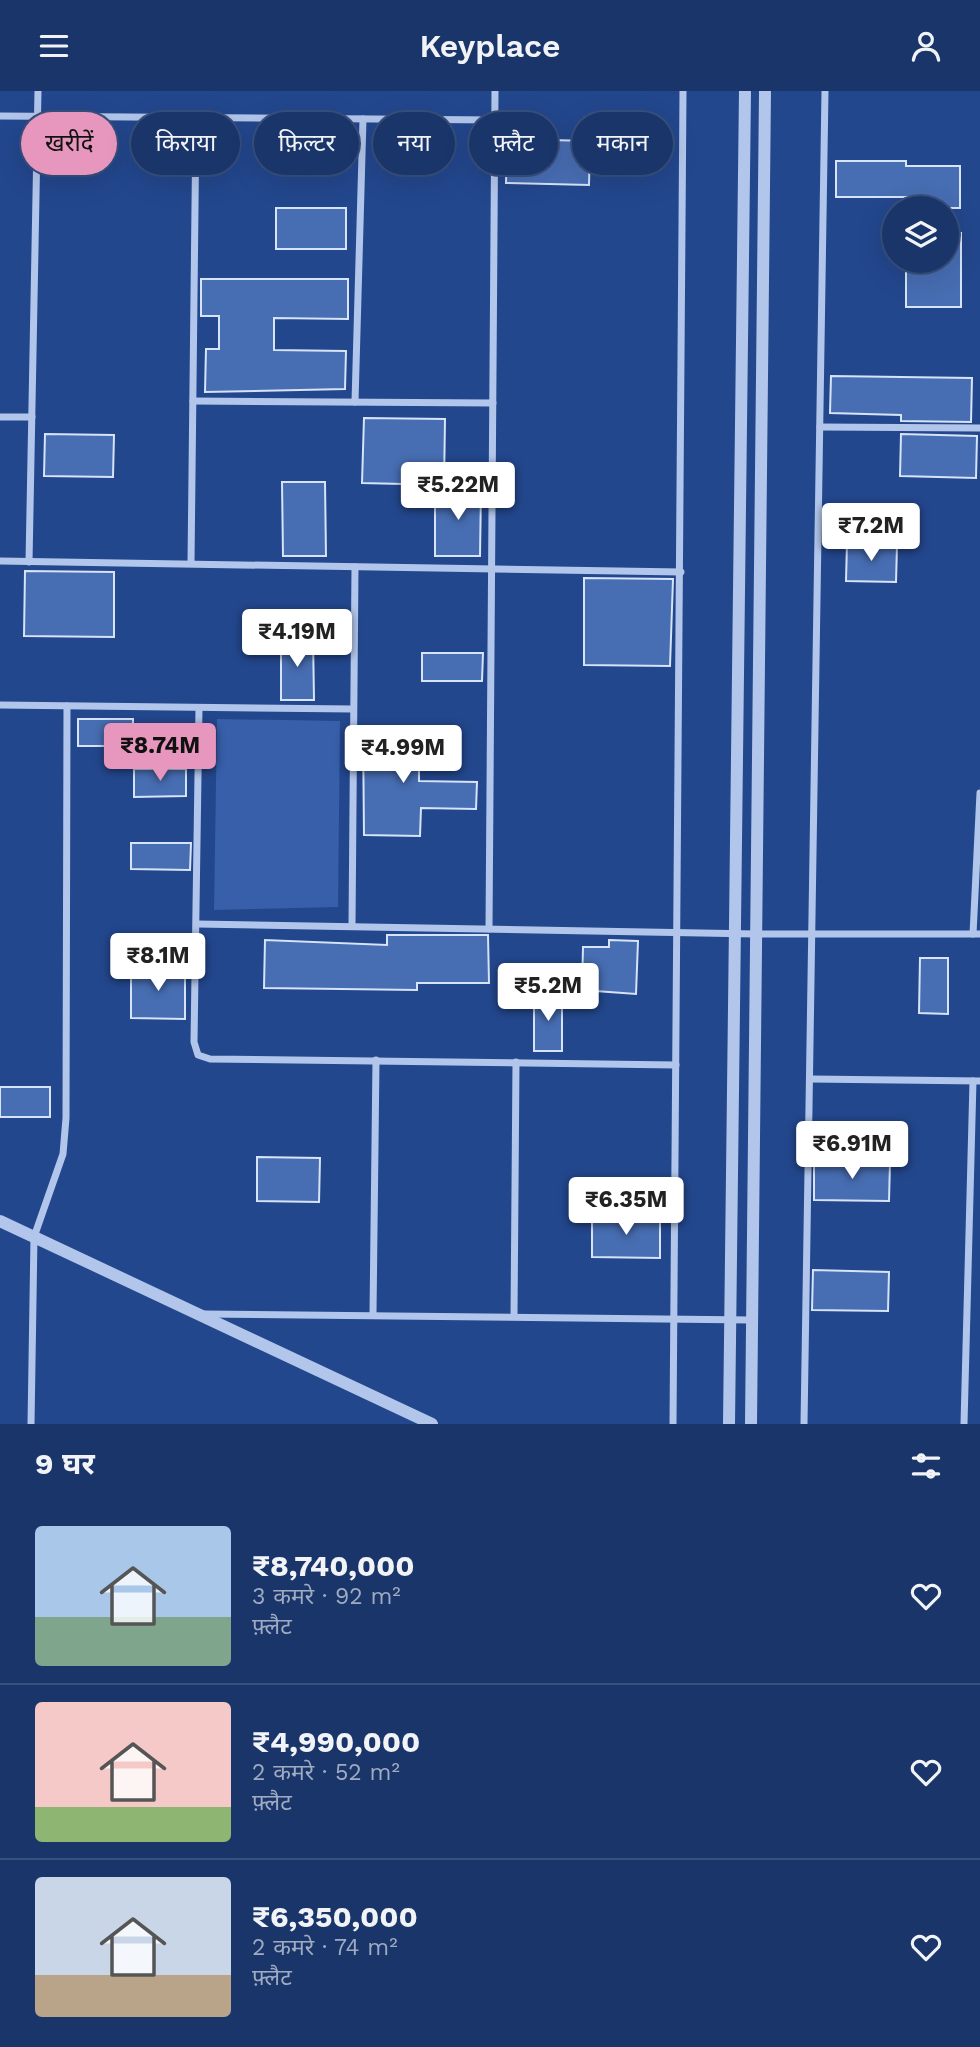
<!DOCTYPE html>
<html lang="hi">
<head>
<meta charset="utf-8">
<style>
  body { margin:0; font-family:"Work Sans","Noto Sans Devanagari",sans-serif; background:#274072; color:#f1f3f6; height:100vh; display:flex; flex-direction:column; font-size:26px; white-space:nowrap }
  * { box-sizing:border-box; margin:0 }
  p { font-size:23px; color:#9fabc1 }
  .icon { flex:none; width:38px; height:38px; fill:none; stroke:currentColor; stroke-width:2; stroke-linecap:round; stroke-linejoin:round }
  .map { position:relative; height:1333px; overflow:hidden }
  .drawer { display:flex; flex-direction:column; background:#1a356a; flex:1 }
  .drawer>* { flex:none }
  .top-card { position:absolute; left:21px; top:21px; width:938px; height:63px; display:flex; gap:14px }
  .tools { position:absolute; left:882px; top:105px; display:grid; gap:14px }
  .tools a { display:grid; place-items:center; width:77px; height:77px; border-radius:50%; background:#1a356a; box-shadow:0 7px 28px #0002,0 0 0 2px #38507e; font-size:35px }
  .price { position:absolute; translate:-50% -60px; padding:0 16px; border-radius:7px; background:#fff; color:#222; font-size:23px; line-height:46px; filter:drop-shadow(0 2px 4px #0008) }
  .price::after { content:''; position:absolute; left:50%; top:42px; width:21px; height:16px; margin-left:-10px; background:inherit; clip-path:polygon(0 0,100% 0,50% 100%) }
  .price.current { background:#e797bd; color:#111 }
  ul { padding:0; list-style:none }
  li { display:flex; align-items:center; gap:21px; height:175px; padding:0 35px }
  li+li { border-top:2px solid #38507e }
  li span { display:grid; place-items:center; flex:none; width:196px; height:140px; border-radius:7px; color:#555 }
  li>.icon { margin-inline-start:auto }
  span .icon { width:84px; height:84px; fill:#fffc; stroke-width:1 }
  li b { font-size:30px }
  h2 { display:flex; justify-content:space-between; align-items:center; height:84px; padding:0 35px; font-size:30px }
  .pill { padding:0 24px; border-radius:32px; background:#1a356a; box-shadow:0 7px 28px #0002,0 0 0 2px #38507e; font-size:24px; line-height:63px }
  .pill.current { background:#e797bd; color:#111 }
  header { display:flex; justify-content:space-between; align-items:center; height:91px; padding:0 35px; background:#1a356a; font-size:32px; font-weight:600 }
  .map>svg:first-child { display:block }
  .green { fill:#375faa }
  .building { fill:#476db2; stroke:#d6e3f8; stroke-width:2 }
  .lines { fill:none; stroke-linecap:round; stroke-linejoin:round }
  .minor { stroke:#b2c6eb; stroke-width:7 }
  .tertiary { stroke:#b2c6eb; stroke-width:12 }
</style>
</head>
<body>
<header><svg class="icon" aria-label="menu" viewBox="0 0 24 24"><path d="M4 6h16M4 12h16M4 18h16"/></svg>Keyplace<svg class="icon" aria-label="person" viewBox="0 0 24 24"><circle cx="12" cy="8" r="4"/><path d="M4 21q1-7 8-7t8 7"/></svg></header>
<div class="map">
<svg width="980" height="1333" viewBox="0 0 980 1333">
  <rect width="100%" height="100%" fill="#23478d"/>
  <polygon class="green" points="217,628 340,630 338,816 214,819"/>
  <g class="building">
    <polygon points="507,48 590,50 589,94 506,92"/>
    <polygon points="836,70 906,70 906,75 960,75 960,117 907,117 907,106 836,106"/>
    <rect x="276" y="117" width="70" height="41"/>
    <polygon points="947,142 961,142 961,216 906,216 906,170 947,170"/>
    <polygon points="201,188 348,188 348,228 274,227 274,259 346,260 345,298 205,301 206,258 219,258 219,225 201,225"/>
    <polygon points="831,285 972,287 971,331 901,330 901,324 830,322"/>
    <polygon points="364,327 445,328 444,394 362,392"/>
    <polygon points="45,343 114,344 113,386 44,385"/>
    <polygon points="901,343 977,345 976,387 900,385"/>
    <polygon points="282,391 325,391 326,465 283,465"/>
    <polygon points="435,396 481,397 480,465 435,465"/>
    <polygon points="847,452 897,454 896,491 846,490"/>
    <polygon points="25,480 114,481 114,546 24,545"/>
    <polygon points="584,487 673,488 670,575 584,574"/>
    <polygon points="281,546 313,546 314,609 281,609"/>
    <polygon points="422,562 483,562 482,590 422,590"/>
    <rect x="78" y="628" width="55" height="27"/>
    <polygon points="363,638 419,639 419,690 477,691 476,718 421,717 420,745 364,744"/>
    <polygon points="134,678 186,678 186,705 134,706"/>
    <polygon points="131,752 191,752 190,779 131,778"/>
    <polygon points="387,844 488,844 489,892 417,892 417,899 264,897 265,849 387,854"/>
    <polygon points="609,849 638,850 636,903 582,899 583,856 609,856"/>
    <polygon points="920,867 948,867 948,923 919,922"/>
    <polygon points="131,875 185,876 185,928 131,927"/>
    <rect x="534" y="905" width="28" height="55"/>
    <rect x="0" y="996" width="50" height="30"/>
    <polygon points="257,1066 320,1067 319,1111 257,1110"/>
    <polygon points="814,1070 890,1071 889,1110 814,1109"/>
    <polygon points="592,1126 660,1126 660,1167 592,1166"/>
    <polygon points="813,1179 889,1181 888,1220 812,1219"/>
  </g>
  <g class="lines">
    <g class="minor">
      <polyline points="0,25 495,29"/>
      <polyline points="193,310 493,312"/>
      <polyline points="355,311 363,28"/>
      <polyline points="0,326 32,326"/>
      <polyline points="820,336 980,337"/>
      <polyline points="0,470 681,481"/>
      <polyline points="29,471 38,0"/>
      <polyline points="191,472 196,27"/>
      <polyline points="0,614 353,618"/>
      <polyline points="199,617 194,951 198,964 210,968 676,974"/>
      <polyline points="197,833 756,843 980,843"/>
      <polyline points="352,835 355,476"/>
      <polyline points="489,838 495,0"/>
      <polyline points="973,843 980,702"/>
      <polyline points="811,988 980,990"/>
      <polyline points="204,1223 751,1229"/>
      <polyline points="373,1223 376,969"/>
      <polyline points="514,1225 516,971"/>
      <polyline points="31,1333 34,1146 63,1063 66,1027 67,615"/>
      <polyline points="673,1333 683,0"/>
      <polyline points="804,1333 825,0"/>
      <polyline points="964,1333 973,990"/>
    </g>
    <g class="tertiary">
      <polyline points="0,1130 432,1333"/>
      <polyline points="729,1333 745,0"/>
      <polyline points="751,1333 765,0"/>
    </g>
  </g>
</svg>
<div class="tools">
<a><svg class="icon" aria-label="layers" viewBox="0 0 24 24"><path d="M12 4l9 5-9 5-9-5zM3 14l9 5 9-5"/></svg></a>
</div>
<b class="price" style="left:458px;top:431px">₹5.22M</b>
<b class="price" style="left:871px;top:472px">₹7.2M</b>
<b class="price" style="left:297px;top:578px">₹4.19M</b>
<b class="price current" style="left:160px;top:692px">₹8.74M</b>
<b class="price" style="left:403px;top:694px">₹4.99M</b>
<b class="price" style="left:158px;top:902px">₹8.1M</b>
<b class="price" style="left:548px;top:932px">₹5.2M</b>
<b class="price" style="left:852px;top:1090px">₹6.91M</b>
<b class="price" style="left:626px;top:1146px">₹6.35M</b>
<div class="top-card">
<a class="pill current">खरीदें</a>
<a class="pill">किराया</a>
<a class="pill">फ़िल्टर</a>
<a class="pill">नया</a>
<a class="pill">फ़्लैट</a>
<a class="pill">मकान</a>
</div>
</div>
<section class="drawer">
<h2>9 घर<svg class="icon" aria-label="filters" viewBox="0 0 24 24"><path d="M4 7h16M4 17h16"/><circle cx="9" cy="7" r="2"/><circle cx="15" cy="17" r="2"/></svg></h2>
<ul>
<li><span style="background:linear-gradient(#a9c7e8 65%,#7fa58c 0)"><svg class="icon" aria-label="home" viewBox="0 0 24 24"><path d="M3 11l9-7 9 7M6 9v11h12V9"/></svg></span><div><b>₹8,740,000</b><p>3 कमरे · 92 m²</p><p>फ़्लैट</p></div><svg class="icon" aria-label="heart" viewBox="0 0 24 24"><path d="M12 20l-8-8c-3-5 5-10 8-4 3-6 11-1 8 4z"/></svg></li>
<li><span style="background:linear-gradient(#f6c9c9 75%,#8fb573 0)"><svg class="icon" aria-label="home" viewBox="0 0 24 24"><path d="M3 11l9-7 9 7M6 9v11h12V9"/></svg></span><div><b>₹4,990,000</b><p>2 कमरे · 52 m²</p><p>फ़्लैट</p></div><svg class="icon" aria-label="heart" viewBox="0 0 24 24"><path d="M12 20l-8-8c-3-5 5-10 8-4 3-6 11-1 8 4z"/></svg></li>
<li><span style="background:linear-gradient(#c9d6e8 70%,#b9a48a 0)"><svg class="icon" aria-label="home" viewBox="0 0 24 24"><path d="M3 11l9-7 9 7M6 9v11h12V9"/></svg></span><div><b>₹6,350,000</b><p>2 कमरे · 74 m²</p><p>फ़्लैट</p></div><svg class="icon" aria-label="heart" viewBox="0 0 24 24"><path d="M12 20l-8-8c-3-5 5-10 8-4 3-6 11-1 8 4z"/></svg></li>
</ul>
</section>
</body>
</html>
